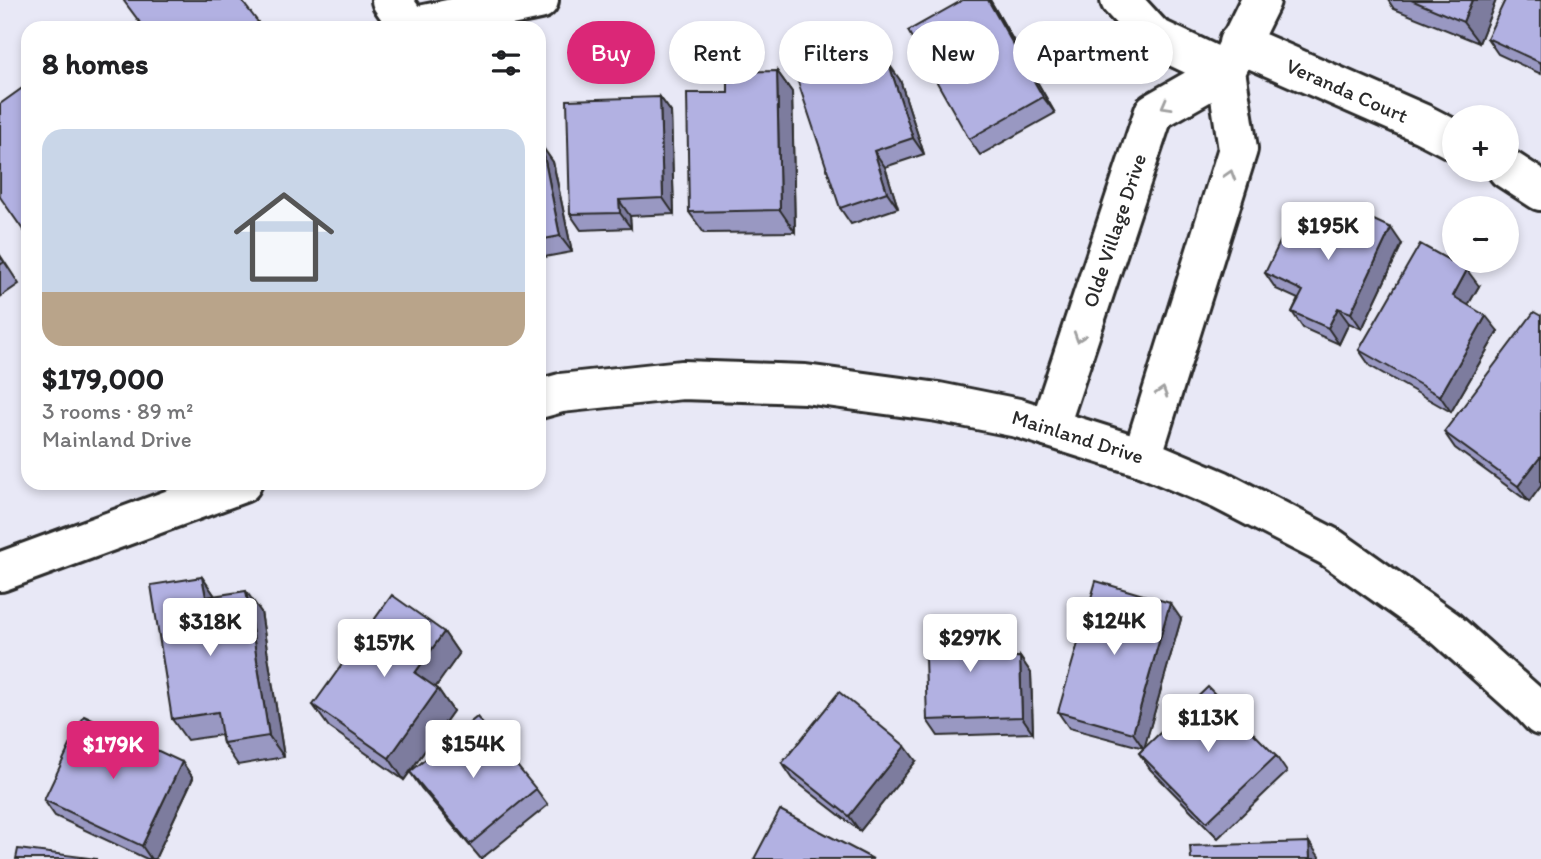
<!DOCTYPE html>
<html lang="en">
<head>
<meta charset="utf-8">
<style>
  body { margin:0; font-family:Itim,sans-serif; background:#f2f2f2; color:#202124; height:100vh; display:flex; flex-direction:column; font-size:26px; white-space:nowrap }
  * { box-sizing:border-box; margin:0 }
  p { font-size:23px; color:#757577 }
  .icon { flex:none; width:38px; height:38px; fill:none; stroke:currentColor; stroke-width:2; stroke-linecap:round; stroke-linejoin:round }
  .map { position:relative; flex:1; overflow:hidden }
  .details { position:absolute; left:21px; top:21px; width:525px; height:469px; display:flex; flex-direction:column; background:#fff; border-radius:21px; box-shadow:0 4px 10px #0003 }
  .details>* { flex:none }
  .top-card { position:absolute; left:567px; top:21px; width:665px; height:63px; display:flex; gap:14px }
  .tools { position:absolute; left:1442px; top:105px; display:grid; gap:14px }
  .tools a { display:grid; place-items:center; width:77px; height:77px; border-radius:50%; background:#fff; box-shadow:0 4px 10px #0003; font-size:35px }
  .price { position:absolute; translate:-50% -60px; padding:0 16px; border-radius:7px; background:#fff; color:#222; font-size:23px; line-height:46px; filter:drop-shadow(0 2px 4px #0008) }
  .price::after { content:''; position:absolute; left:50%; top:42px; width:21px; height:16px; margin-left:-10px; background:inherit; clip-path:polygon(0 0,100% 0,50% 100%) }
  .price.selected { background:#db2777; color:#fff }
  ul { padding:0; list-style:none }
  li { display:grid; align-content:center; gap:14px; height:371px; padding:0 21px }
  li+li { border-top:2px solid #e0e0e0 }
  li span { display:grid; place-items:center; height:217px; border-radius:21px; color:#555 }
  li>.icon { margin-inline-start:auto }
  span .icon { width:126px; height:126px; fill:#fffc; stroke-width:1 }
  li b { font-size:30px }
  h2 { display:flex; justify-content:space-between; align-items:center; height:84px; padding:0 21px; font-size:30px }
  .chip { padding:0 24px; border-radius:32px; background:#fff; box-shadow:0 4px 10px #0003; font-size:24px; line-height:63px }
  .chip.selected { background:#db2777; color:#fff }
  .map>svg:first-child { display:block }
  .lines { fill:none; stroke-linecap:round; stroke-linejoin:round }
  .street-casing { stroke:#2b2b2b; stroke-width:44 }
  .secondary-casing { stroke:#2b2b2b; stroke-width:44 }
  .street { stroke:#fff; stroke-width:38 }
  .secondary { stroke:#fff; stroke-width:38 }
  .wall { fill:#9998c2; stroke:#2b2b2b; stroke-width:2 }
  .shaded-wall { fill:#7d7c9e; stroke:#2b2b2b; stroke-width:2 }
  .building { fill:#b2b1e2; stroke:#2b2b2b; stroke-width:2 }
  .oneway { stroke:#a0a0a0 }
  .labels { text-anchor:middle; stroke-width:7; stroke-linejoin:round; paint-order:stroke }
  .street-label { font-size:21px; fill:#2b2b2b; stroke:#fff }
</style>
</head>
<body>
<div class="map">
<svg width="1541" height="859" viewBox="0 0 1541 859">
  <rect width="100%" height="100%" fill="#e8e8f6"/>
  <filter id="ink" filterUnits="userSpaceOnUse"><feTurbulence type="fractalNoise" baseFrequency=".0143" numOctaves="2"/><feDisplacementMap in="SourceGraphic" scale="14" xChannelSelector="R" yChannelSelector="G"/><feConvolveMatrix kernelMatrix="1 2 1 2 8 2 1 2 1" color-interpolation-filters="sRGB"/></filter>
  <g filter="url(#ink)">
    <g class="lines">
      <g class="street-casing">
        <g id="street">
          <polyline points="391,0 410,27 539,0"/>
          <polyline points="1120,0 1154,37 1226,71"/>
          <path id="s1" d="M1238 43 1423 124 1454 140"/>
          <polyline points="1507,169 1541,191"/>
        </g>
      </g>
      <g class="secondary-casing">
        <g id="secondary">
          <path id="s2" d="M539 399 561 393 682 380 805 384 938 402 1018 418 1142 457 1220 490 1330 547 1446 629 1531 705 1541 716"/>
          <path id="s3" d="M1049 428 1154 112 1226 71"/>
          <polyline points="1142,457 1238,149 1226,71 1261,0"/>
          <polyline points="0,572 242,483"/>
        </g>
      </g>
      <use href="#street" class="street"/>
      <use href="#secondary" class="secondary"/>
    </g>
    <g class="wall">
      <polygon points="241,0 261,28 144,28"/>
      <polygon points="963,0 990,0 1055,113 980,155 969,139"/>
      <polygon points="1388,0 1496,0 1479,43 1394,9"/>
      <polygon points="1541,0 1541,74 1498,54 1487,38"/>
      <polygon points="777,71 792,92 795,232 704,233 689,212 728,93"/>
      <polygon points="851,76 900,80 924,154 885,167 898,208 851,224 840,208"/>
      <polygon points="660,97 671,112 674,214 630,216 631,228 581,230 570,214"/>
      <polygon points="539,146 553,162 572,252 539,258"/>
      <polygon points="1339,229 1402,244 1362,329 1349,323 1339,344 1303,328 1292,312 1298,299 1276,289 1265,273"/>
      <polygon points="0,255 19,284 0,297"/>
      <polygon points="1479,286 1468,305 1498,331 1451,412 1370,366 1359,350"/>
      <polygon points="1541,316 1541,486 1529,502 1455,448 1444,432"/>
      <polygon points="202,577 215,596 261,612 284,757 238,765 223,743 221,735 187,740 172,719"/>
      <polygon points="1181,619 1144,748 1276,756 1287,772 1218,838 1150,769 1139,753 1144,748 1069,728 1058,712"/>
      <polygon points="999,624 1010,640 1011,657 1020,657 1031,673 1033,733 938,736 927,720"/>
      <polygon points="444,632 459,654 435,687 438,689 453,711 404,780 329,727 313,705"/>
      <polygon points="916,761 860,831 793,779 782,763"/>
      <polygon points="182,762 193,778 155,859 147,859 55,816 44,800"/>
      <polygon points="410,772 536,789 548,805 481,859 421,788"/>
    </g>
    <g class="shaded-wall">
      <polygon points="988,0 990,0 993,5 1055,113 1043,97"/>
      <polygon points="1472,0 1496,0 1479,43 1463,22"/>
      <polygon points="840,61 851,77 846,78"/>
      <polygon points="889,64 900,80 924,154 913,138"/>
      <polygon points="777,71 792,92 795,232 780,210"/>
      <polygon points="660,97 671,112 674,214 663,198"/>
      <polygon points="542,146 553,162 572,252 560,236"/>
      <polygon points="874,151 885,167 898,208 887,192"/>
      <polygon points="619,200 630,216 631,228 620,213"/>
      <polygon points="1391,228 1402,244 1362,329 1351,313"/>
      <polygon points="1467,270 1479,286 1464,312 1453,296"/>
      <polygon points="1338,308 1349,323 1339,344 1328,328"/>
      <polygon points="1486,316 1498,331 1451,412 1440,396"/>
      <polygon points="1541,456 1541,486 1529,502 1518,486"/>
      <polygon points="202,577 217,599 206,597"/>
      <polygon points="246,591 261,612 284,757 269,736"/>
      <polygon points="1170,603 1181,619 1144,749 1133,733"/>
      <polygon points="999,624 1010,640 1011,674 1000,658"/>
      <polygon points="444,632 459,654 430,695 415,673"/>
      <polygon points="1020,657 1031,673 1033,733 1022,717"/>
      <polygon points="438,689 453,711 404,780 389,758"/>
      <polygon points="905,746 916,761 860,831 849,816"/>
      <polygon points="182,762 193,778 155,859 151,859 142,846"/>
      <polygon points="1309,842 1320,858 1320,859 1310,859"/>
    </g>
    <g class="building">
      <polygon points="125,0 241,0 258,22 250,28 144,28 124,1"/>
      <polygon points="963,0 988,0 1043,97 969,139 908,31"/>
      <polygon points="1411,0 1472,0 1463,22"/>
      <polygon points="1505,0 1541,0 1541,63 1487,38"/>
      <polygon points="840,61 846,78 889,64 913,138 874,151 887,192 840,208 796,76"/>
      <polygon points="777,71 780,210 689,212 687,93 728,93 728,72"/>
      <polygon points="28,84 28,237 0,197 0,104"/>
      <polygon points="660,97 663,198 619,200 620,213 570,214 567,100"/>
      <polygon points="539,146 542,146 560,236 539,240"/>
      <polygon points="1348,208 1391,228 1351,313 1338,308 1328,328 1292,312 1303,291 1265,273 1296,209 1339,229"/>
      <polygon points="1420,244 1467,270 1453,296 1486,316 1440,396 1359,350"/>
      <polygon points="0,256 4,262 0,265"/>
      <polygon points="1534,312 1541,316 1541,456 1518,486 1444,432"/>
      <polygon points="202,577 206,597 246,591 269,736 223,743 218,712 172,719 151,585"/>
      <polygon points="1096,581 1170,603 1133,733 1058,712"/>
      <polygon points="392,595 444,632 415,673 438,689 389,758 313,705"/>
      <polygon points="999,624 1000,658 1020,657 1022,717 927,720 924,626"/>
      <polygon points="1208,687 1276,756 1207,822 1139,753"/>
      <polygon points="839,692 905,746 849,816 782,763"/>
      <polygon points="84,716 182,762 142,846 44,800"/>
      <polygon points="477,717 536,789 470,844 410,772"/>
      <polygon points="780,810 873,859 754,859"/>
      <polygon points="1309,842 1310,859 1191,859 1190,846"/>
      <polygon points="18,849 97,859 16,859"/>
    </g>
    <defs><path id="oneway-chevron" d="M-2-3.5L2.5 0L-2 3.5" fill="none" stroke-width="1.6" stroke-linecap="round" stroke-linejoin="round" transform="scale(1.75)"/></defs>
    <g class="oneway">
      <use href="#oneway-chevron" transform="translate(1166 105) rotate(151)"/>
      <use href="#oneway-chevron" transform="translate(1230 175) rotate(-73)"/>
      <use href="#oneway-chevron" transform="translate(1079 337) rotate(108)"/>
      <use href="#oneway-chevron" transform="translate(1162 392) rotate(-73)"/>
    </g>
  </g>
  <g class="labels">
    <g class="street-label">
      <text dy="7" stroke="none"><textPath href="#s1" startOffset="119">Veranda Court</textPath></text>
      <text dy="7" stroke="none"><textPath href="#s3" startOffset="208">Olde Village Drive</textPath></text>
      <text dy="7" stroke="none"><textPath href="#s2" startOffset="546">Mainland Drive</textPath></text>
    </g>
  </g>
</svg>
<div class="tools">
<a>+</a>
<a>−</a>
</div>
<b class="price" style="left:1328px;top:262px">$195K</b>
<b class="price" style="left:1114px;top:657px">$124K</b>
<b class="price" style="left:210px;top:658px">$318K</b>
<b class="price" style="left:970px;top:674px">$297K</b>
<b class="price" style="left:384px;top:679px">$157K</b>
<b class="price" style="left:1208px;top:754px">$113K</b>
<b class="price" style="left:473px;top:780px">$154K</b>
<b class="price selected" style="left:113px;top:781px">$179K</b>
<div class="top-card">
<a class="chip selected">Buy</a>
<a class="chip">Rent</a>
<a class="chip">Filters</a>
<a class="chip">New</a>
<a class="chip">Apartment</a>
</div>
<section class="details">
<h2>8 homes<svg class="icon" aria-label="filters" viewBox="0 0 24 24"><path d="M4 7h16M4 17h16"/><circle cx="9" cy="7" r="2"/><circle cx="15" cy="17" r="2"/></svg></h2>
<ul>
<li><span style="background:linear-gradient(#c9d6e8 75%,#b9a48a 0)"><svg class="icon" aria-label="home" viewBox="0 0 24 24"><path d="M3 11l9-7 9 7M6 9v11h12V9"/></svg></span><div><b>$179,000</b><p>3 rooms · 89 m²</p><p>Mainland Drive</p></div></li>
</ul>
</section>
</div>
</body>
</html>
